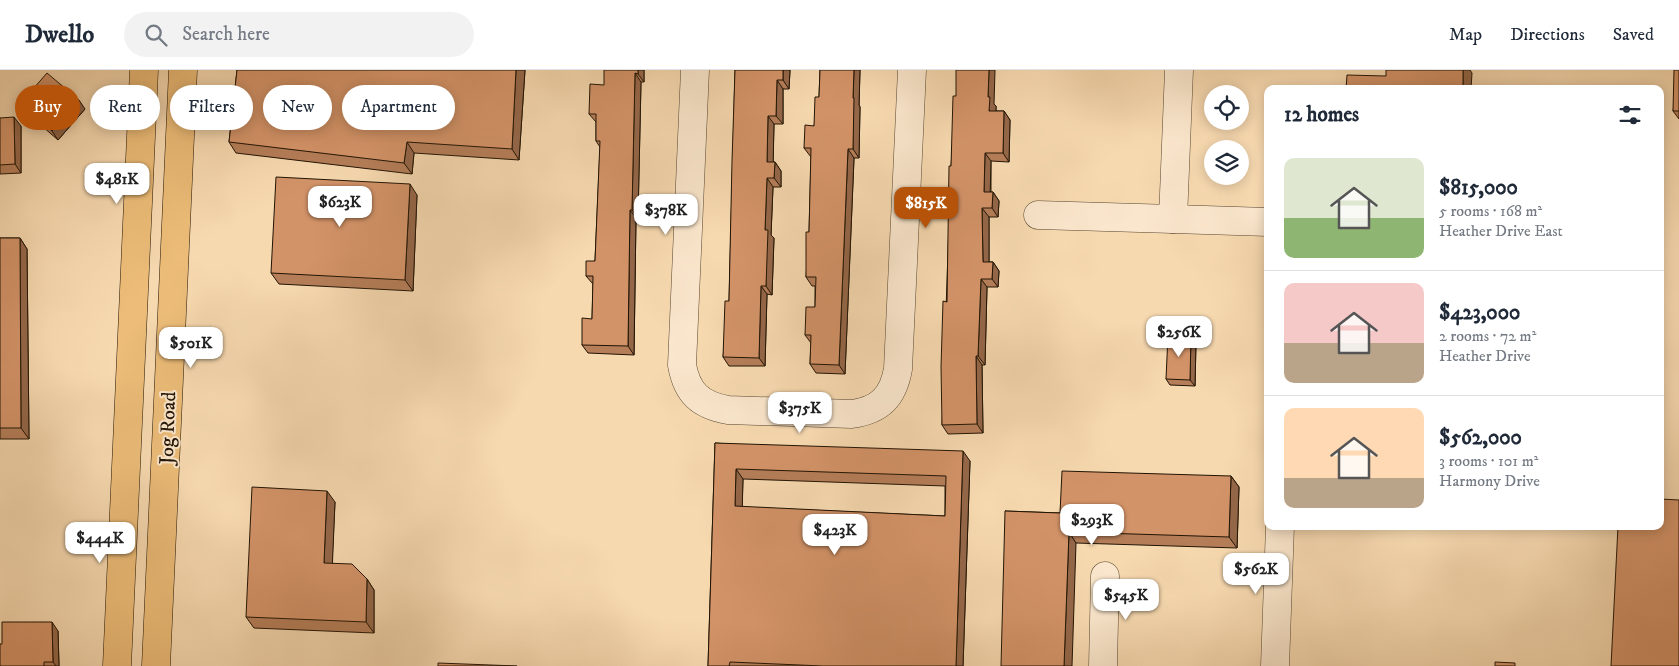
<!DOCTYPE html>
<html lang="en">
<head>
<meta charset="utf-8">
<style>
  body { margin:0; font-family:"IM FELL DW Pica",serif; background:#f2f2f3; color:#1f2937; height:100vh; display:flex; flex-direction:column; font-size:19px; white-space:nowrap }
  * { box-sizing:border-box; margin:0 }
  p { font-size:16px; color:#747a83 }
  .icon { flex:none; width:28px; height:28px; fill:none; stroke:currentColor; stroke-width:2; stroke-linecap:round; stroke-linejoin:round }
  .map { position:relative; flex:1; overflow:hidden }
  .details { position:absolute; left:1264px; top:15px; width:400px; height:445px; display:flex; flex-direction:column; background:#fff; border-radius:10px; box-shadow:0 2px 12px #0003 }
  .details>* { flex:none }
  .banner { position:absolute; left:15px; top:15px; width:475px; height:45px; display:flex; gap:10px }
  .controls { position:absolute; left:1204px; top:15px; display:grid; gap:10px }
  .controls a { display:grid; place-items:center; width:45px; height:45px; border-radius:50%; background:#fff; box-shadow:0 2px 12px #0003; font-size:25px }
  .price { position:absolute; translate:-50% -42px; padding:0 11px; border-radius:10px; background:#fff; color:#222; font-size:16px; line-height:32px; filter:drop-shadow(0 1px 2px #0008) }
  .price::after { content:''; position:absolute; left:50%; top:30px; width:15px; height:11px; margin-left:-8px; background:inherit; clip-path:polygon(0 0,100% 0,50% 100%) }
  .price.selected { background:#b45309; color:#fff }
  ul { padding:0; list-style:none }
  li { display:flex; align-items:center; gap:15px; height:125px; padding:0 20px }
  li+li { border-top:1px solid #e0e1e3 }
  li span { display:grid; place-items:center; flex:none; width:140px; height:100px; border-radius:10px; color:#555 }
  li>.icon { margin-inline-start:auto }
  span .icon { width:60px; height:60px; fill:#fffc; stroke-width:1 }
  li b { font-size:21px }
  h2 { display:flex; justify-content:space-between; align-items:center; height:60px; padding:0 20px; font-size:21px }
  .tag { padding:0 18px; border-radius:22px; background:#fff; box-shadow:0 2px 12px #0003; font-size:18px; line-height:45px }
  .tag.selected { background:#b45309; color:#fff }
  header { display:flex; align-items:center; gap:30px; box-sizing:border-box; height:70px; padding:0 25px; background:#fff; border-bottom:1px solid #e0e1e3 }
  header strong { font-size:24px }
  nav { display:flex; gap:28px; margin-inline-start:auto; font-size:18px }
  .search { width:350px; height:45px; background:#f2f2f3; display:flex; align-items:center; gap:12px; box-sizing:border-box; padding:0 18px; border-radius:28px; color:#747a83; font-size:19px }
  .map>svg:first-child { display:block }
  .lines { fill:none; stroke-linecap:round; stroke-linejoin:round }
  .minor-casing { stroke:#56452f; stroke-width:29 }
  .major-casing { stroke:#211404; stroke-width:29 }
  .minor { stroke:#fae6cc; stroke-width:28 }
  .major { stroke:#ecbc78; stroke-width:28 }
  .wall { fill:#b57e59; stroke:#211404; fill-rule:evenodd }
  .shaded-wall { fill:#946749; stroke:#211404 }
  .building { fill:#d39368; stroke:#211404; fill-rule:evenodd }
  .labels { text-anchor:middle; stroke-width:4; stroke-linejoin:round; paint-order:stroke }
  .street-label { font-size:20px; fill:#211404; stroke:#fae6cc }
</style>
</head>
<body>
<header>
<strong>Dwello</strong>
<div class="search"><svg class="icon" aria-label="search" viewBox="0 0 24 24"><circle cx="10" cy="10" r="6"/><path d="M15 15l6 6"/></svg>Search here</div>
<nav><a>Map</a><a>Directions</a><a>Saved</a></nav>
</header>
<div class="map">
<svg width="1679" height="596" viewBox="0 0 1679 596">
  <rect width="100%" height="100%" fill="#f7d9b0"/>
  <filter id="stains"><feTurbulence type="fractalNoise" baseFrequency=".004" numOctaves="4"/><feColorMatrix values="0 0 0 0 .2 0 0 0 0 .09 0 0 0 0 .02 0 0 0 .5 -.17"/></filter>
  <radialGradient id="worn" r=".72"><stop offset=".6" stop-color="#630" stop-opacity="0"/><stop offset="1" stop-color="#630" stop-opacity=".3"/></radialGradient>
  <g class="lines">
    <g class="minor-casing">
      <g id="minor">
        <path d="M695 0 682 295C687 323 700 335 728 340L852 344C880 340 893 327 898 299L912 0"/>
        <polyline points="1038,145 1173,149 1179,0"/>
        <polyline points="1173,149 1268,152"/>
        <polyline points="1103,596 1105,506"/>
        <polyline points="1275,596 1280,456"/>
      </g>
    </g>
    <g class="major-casing">
      <g id="major">
        <polyline points="117,596 144,0"/>
        <polyline points="156,596 183,0"/>
      </g>
    </g>
    <use href="#minor" class="minor"/>
    <use href="#major" class="major"/>
  </g>
  <g class="wall">
    <polygon points="237,0 525,0 519,90 414,83 412,104 236,83 229,72"/>
    <polygon points="644,0 644,12 641,12 638,148 636,148 634,285 588,283 582,275 592,249 593,214 586,206 595,191 600,77 596,71 596,52 589,44 604,15"/>
    <polygon points="735,0 790,0 789,19 783,19 783,54 774,54 773,92 775,92 781,101 781,117 773,117 771,165 774,168 772,225 767,224 765,296 729,296 723,287 729,231"/>
    <polygon points="820,0 860,0 859,35 860,37 859,88 854,88 845,304 816,303 810,294 811,273 805,265 815,237 815,216 812,216 806,207 809,162 811,87 804,78 814,56 819,27"/>
    <polygon points="1679,0 1679,49 1673,41"/>
    <polygon points="956,26 994,34 996,36 996,41 1004,41 1010,50 1009,92 991,91 991,122 993,122 999,131 998,147 989,147 989,192 993,192 999,201 998,217 987,217 985,295 982,295 983,363 948,364 942,355 951,96"/>
    <polygon points="20,34 85,39 58,70 26,42"/>
    <polygon points="0,48 21,56 21,103 0,104"/>
    <polygon points="417,125 413,221 279,214 271,203"/>
    <polygon points="0,168 20,168 27,179 29,369 0,369"/>
    <polygon points="1191,266 1196,272 1195,316 1170,315 1166,309"/>
    <path d="M715 373 970 391 963 596H708ZM743 409 945 416V446L742 437Z"/>
    <polygon points="1231,406 1239,417 1237,478 1076,473 1005,441 1060,443"/>
    <polygon points="335,432 332,493 367,509 374,520 374,563 254,558 246,547"/>
    <polygon points="58,561 59,596 0,596"/>
  </g>
  <g class="shaded-wall">
    <polygon points="516,0 525,0 519,90 512,79"/>
    <polygon points="638,0 644,0 644,12 638,4"/>
    <polygon points="783,0 790,0 789,19 783,10"/>
    <polygon points="854,0 860,0 859,35 860,37 859,88 853,79 853,28"/>
    <polygon points="989,0 995,0 994,34 996,36 996,50 989,41 988,27"/>
    <polygon points="1463,0 1470,0 1472,3 1471,19 1463,19"/>
    <polygon points="635,3 641,12 638,148 632,140"/>
    <polygon points="777,10 783,19 783,54 776,46"/>
    <polygon points="79,30 85,39 58,70 52,61"/>
    <polygon points="1004,41 1010,50 1009,92 1003,83"/>
    <polygon points="768,46 774,54 773,100 767,92"/>
    <polygon points="14,47 21,56 21,103 15,94"/>
    <polygon points="407,72 414,83 412,104 404,93"/>
    <polygon points="848,79 854,88 845,304 839,295"/>
    <polygon points="985,83 991,91 990,131 984,122"/>
    <polygon points="775,92 781,101 781,117 774,108"/>
    <polygon points="767,108 773,117 771,165 774,168 772,225 766,216 765,160"/>
    <polygon points="410,114 417,125 413,221 405,210"/>
    <polygon points="993,122 999,131 998,147 992,138"/>
    <polygon points="982,138 989,147 989,201 983,192"/>
    <polygon points="630,140 636,148 634,285 628,276"/>
    <polygon points="20,168 27,179 29,369 21,358"/>
    <polygon points="993,192 999,201 998,217 992,209"/>
    <polygon points="981,209 987,217 985,295 978,286"/>
    <polygon points="761,216 767,224 765,296 759,288"/>
    <polygon points="1191,266 1196,272 1195,316 1190,310"/>
    <polygon points="976,286 982,295 983,363 977,354"/>
    <polygon points="963,381 970,391 963,596 956,596"/>
    <polygon points="736,399 743,409 742,447 735,436"/>
    <polygon points="1231,406 1239,417 1237,478 1229,467"/>
    <polygon points="327,421 335,432 332,504 324,493"/>
    <polygon points="1069,462 1076,473 1072,596 1064,596"/>
    <polygon points="367,509 374,520 374,563 366,552"/>
    <polygon points="52,552 58,561 59,596 56,596 53,592"/>
  </g>
  <g class="building">
    <polygon points="237,0 516,0 512,79 407,72 404,93 229,72"/>
    <polygon points="604,0 638,0 638,4 635,3 632,140 630,140 628,276 582,275 582,248 592,249 593,206 586,206 586,191 595,191 600,71 596,71 596,44 589,44 590,14 604,15"/>
    <polygon points="735,0 783,0 783,10 777,10 776,46 768,46 767,92 775,92 774,108 767,108 765,160 768,160 766,216 761,216 759,288 723,287 725,231 729,231 732,91"/>
    <polygon points="820,0 854,0 853,28 854,28 853,79 848,79 839,295 810,294 811,265 805,265 806,237 815,237 816,207 806,207 806,162 809,162 811,78 804,78 805,55 814,56 815,27 819,27"/>
    <polygon points="956,0 989,0 988,27 990,27 989,41 1004,41 1003,83 985,83 984,122 993,122 992,138 982,138 983,192 993,192 992,209 981,209 978,286 976,286 977,354 942,355 941,297 943,231 947,232 949,96 951,96 953,26 956,26"/>
    <polygon points="1386,0 1463,0 1463,19 1346,19 1347,5 1386,6"/>
    <polygon points="1674,0 1679,0 1679,41 1673,41"/>
    <polygon points="47,3 79,30 52,61 20,34"/>
    <polygon points="14,47 15,94 0,95 0,48"/>
    <polygon points="276,107 410,114 405,210 271,203"/>
    <polygon points="0,168 20,168 21,358 0,358"/>
    <polygon points="1168,265 1191,266 1190,310 1166,309"/>
    <path d="M715 373 963 381 956 596H823L730 592 729 596H708ZM736 399 946 406 945 446 735 436Z"/>
    <polygon points="1062,401 1231,406 1229,467 1069,462 1064,596 1001,596 1005,441 1060,443"/>
    <polygon points="252,417 327,421 324,493 352,494 367,509 366,552 246,547"/>
    <polygon points="1660,429 1679,430 1679,596 1611,596 1618,456 1660,456"/>
    <polygon points="2,552 52,552 53,592 44,592 44,596 0,596 0,574 2,574"/>
    <polygon points="1495,592 1515,593 1515,596 1495,596"/>
    <polygon points="438,593 517,596 438,596"/>
  </g>
  <g class="labels">
    <g class="street-label">
      <text transform="translate(167 358) rotate(-88)" y="7">Jog Road</text>
    </g>
  </g>
  <rect width="100%" height="100%" filter="url(#stains)"/>
  <rect width="100%" height="100%" fill="url(#worn)"/>
</svg>
<div class="controls">
<a><svg class="icon" aria-label="locate" viewBox="0 0 24 24"><circle cx="12" cy="12" r="6"/><path d="M12 2v4M12 18v4M2 12h4M18 12h4"/></svg></a>
<a><svg class="icon" aria-label="layers" viewBox="0 0 24 24"><path d="M12 4l9 5-9 5-9-5zM3 14l9 5 9-5"/></svg></a>
</div>
<b class="price" style="left:117px;top:135px">$481K</b>
<b class="price" style="left:340px;top:158px">$623K</b>
<b class="price selected" style="left:926px;top:159px">$815K</b>
<b class="price" style="left:666px;top:166px">$378K</b>
<b class="price" style="left:1179px;top:288px">$256K</b>
<b class="price" style="left:191px;top:299px">$501K</b>
<b class="price" style="left:800px;top:364px">$375K</b>
<b class="price" style="left:1092px;top:476px">$293K</b>
<b class="price" style="left:835px;top:486px">$423K</b>
<b class="price" style="left:100px;top:494px">$444K</b>
<b class="price" style="left:1256px;top:525px">$562K</b>
<b class="price" style="left:1126px;top:551px">$545K</b>
<div class="banner">
<a class="tag selected">Buy</a>
<a class="tag">Rent</a>
<a class="tag">Filters</a>
<a class="tag">New</a>
<a class="tag">Apartment</a>
</div>
<section class="details">
<h2>12 homes<svg class="icon" aria-label="filters" viewBox="0 0 24 24"><path d="M4 7h16M4 17h16"/><circle cx="9" cy="7" r="2"/><circle cx="15" cy="17" r="2"/></svg></h2>
<ul>
<li><span style="background:linear-gradient(#dfe7d0 60%,#8fb573 0)"><svg class="icon" aria-label="home" viewBox="0 0 24 24"><path d="M3 11l9-7 9 7M6 9v11h12V9"/></svg></span><div><b>$815,000</b><p>5 rooms · 168 m²</p><p>Heather Drive East</p></div></li>
<li><span style="background:linear-gradient(#f6c9c9 60%,#b9a48a 0)"><svg class="icon" aria-label="home" viewBox="0 0 24 24"><path d="M3 11l9-7 9 7M6 9v11h12V9"/></svg></span><div><b>$423,000</b><p>2 rooms · 72 m²</p><p>Heather Drive</p></div></li>
<li><span style="background:linear-gradient(#ffd9b3 70%,#b9a48a 0)"><svg class="icon" aria-label="home" viewBox="0 0 24 24"><path d="M3 11l9-7 9 7M6 9v11h12V9"/></svg></span><div><b>$562,000</b><p>3 rooms · 101 m²</p><p>Harmony Drive</p></div></li>
</ul>
</section>
</div>
</body>
</html>
